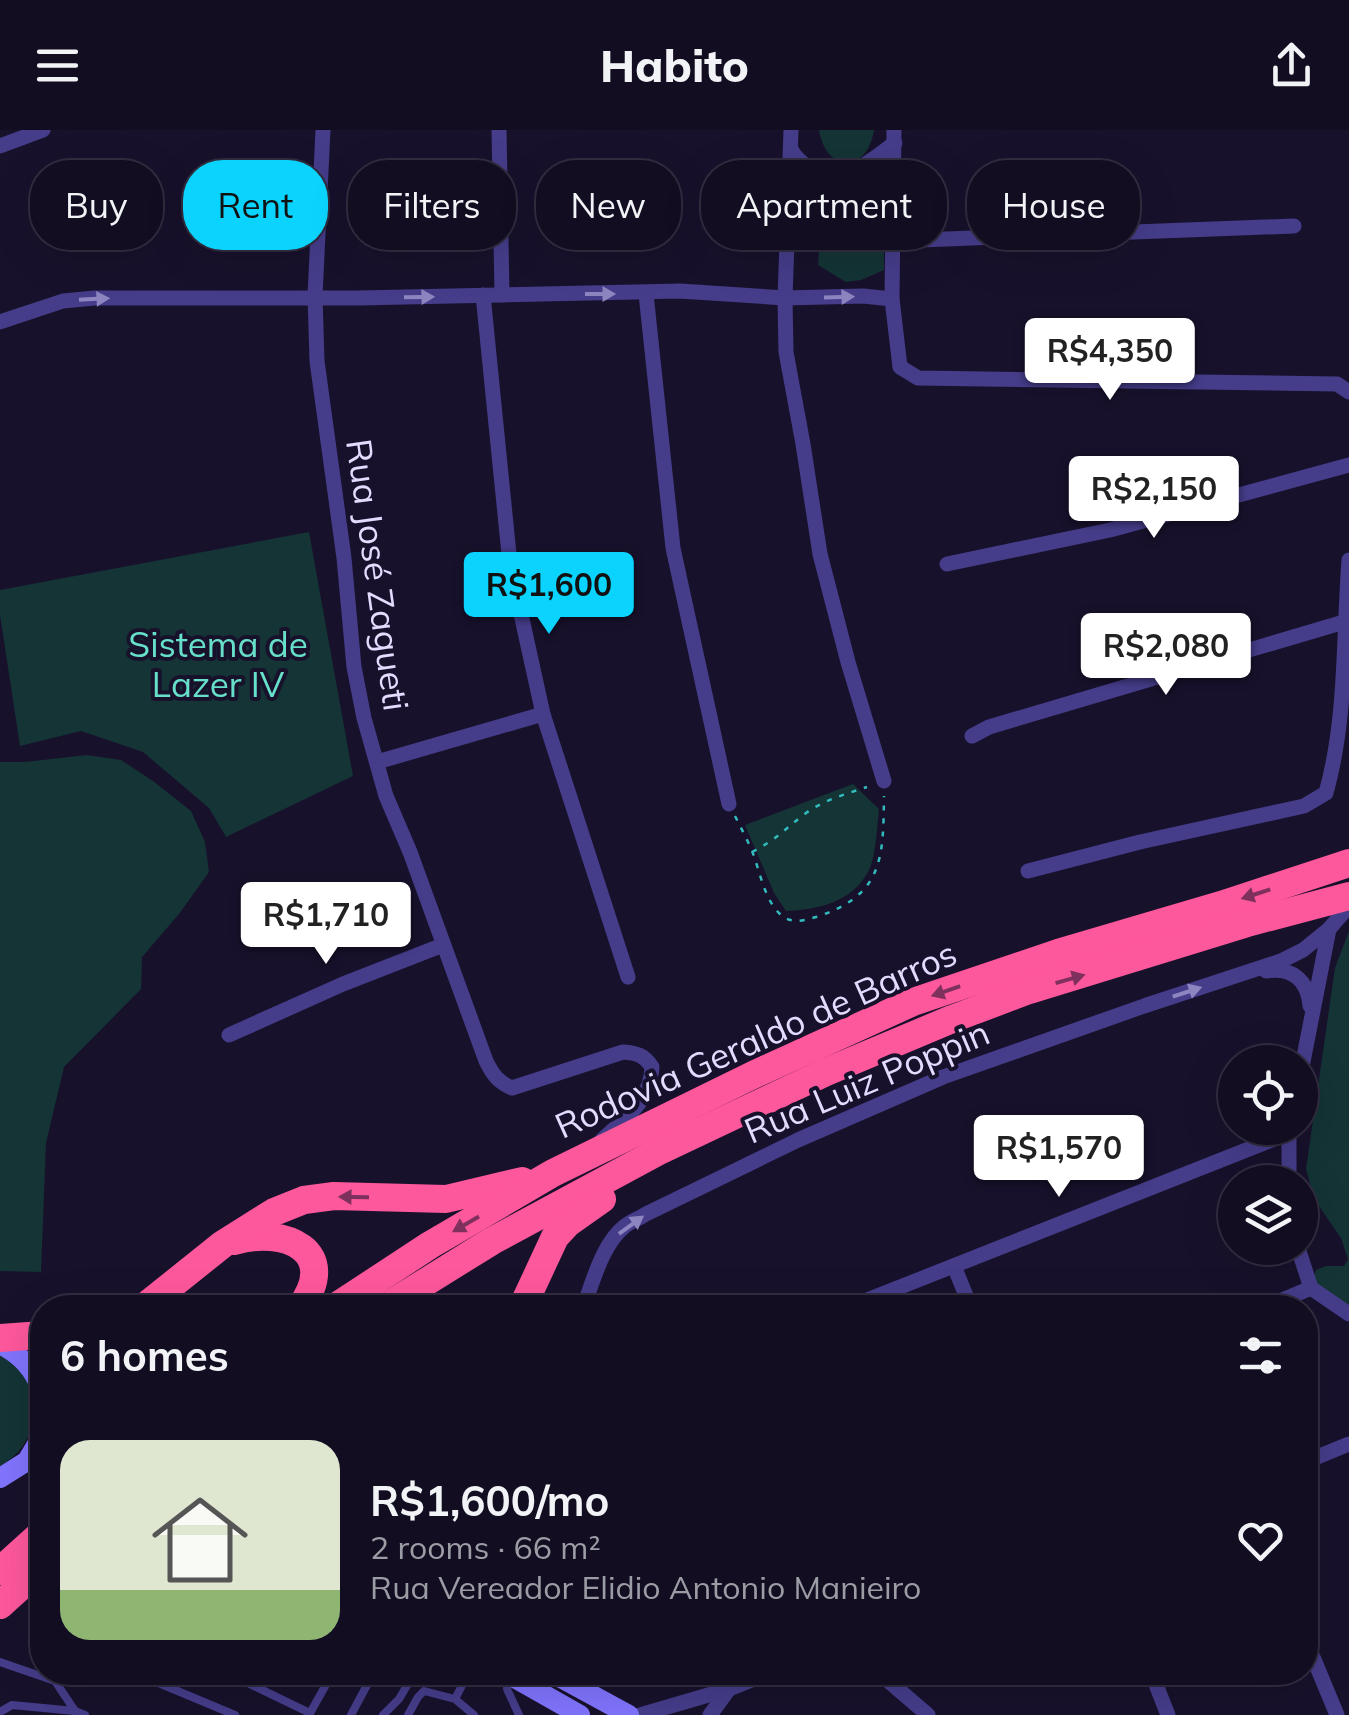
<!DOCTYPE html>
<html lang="en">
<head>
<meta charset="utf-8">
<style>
  body { margin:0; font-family:Mulish,sans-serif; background:#1f1b2e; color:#f1f3f6; height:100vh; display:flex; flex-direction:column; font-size:38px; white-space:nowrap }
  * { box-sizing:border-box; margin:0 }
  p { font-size:32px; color:#9c9ca5 }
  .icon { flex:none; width:55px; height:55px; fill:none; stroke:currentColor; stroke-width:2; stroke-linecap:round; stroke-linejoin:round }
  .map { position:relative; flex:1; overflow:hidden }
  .side { position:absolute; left:30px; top:1165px; width:1288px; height:390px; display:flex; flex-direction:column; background:#120d21; border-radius:40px; box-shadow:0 10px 40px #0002,0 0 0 2px #312d3f }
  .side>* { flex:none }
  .guide { position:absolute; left:30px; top:30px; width:1290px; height:90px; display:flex; gap:20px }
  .controls { position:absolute; left:1218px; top:915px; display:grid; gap:20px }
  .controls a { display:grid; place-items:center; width:100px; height:100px; border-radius:50%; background:#120d21; box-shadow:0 10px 40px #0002,0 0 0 2px #312d3f; font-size:50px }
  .price { position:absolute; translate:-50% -85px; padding:0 22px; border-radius:10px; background:#fff; color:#222; font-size:32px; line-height:65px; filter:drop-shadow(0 2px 5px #0008) }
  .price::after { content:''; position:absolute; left:50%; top:60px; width:30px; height:22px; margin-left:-15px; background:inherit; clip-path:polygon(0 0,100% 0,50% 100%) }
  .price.selected { background:#0ad4fd; color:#111 }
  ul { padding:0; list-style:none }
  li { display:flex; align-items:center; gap:30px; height:250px; padding:0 30px }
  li+li { border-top:2px solid #312d3f }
  li span { display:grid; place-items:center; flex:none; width:280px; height:200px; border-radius:30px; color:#555 }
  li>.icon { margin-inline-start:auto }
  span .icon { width:120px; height:120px; fill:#fffc; stroke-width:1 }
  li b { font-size:42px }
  h2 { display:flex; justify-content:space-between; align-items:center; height:120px; padding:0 30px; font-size:42px }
  .pill { padding:0 35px; border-radius:40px; background:#120d21; box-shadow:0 10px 40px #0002,0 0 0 2px #312d3f; font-size:35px; line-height:90px }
  .pill.selected { background:#0ad4fd; color:#111 }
  header { display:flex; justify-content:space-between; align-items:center; height:130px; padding:0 30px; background:#120d21; font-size:45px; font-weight:800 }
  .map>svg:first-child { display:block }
  .green { fill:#143436 }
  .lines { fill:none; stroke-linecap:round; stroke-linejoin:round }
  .path { stroke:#32bcbd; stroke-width:2.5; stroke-dasharray:5 8; stroke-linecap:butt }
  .lane { stroke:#453d8a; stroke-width:8 }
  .street { stroke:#453d8a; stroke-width:15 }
  .secondary { stroke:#8174fe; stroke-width:20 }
  .highway { stroke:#fe589c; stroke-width:28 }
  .oneway { fill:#8c85bf }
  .oneway2 { fill:#7f315e }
  .labels { text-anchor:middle; stroke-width:8; stroke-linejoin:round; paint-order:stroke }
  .street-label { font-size:35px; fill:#e3dcff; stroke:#18112c }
  .park-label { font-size:35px; fill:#67e0ca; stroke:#18112c }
</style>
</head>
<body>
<header><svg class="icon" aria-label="menu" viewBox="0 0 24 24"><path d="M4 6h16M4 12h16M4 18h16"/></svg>Habito<svg class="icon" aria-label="share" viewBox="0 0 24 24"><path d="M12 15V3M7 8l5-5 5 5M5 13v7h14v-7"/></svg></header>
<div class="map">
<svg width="1349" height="1585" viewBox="0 0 1349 1585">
  <rect width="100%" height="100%" fill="#18112c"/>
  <g class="green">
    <path d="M819 0H874C867 44 826 43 819 0Z"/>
    <polygon points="884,49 884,140 861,150 846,152 818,135 823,59 845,71 862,73"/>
    <polygon points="309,402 353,646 226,707 209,678 143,622 81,601 20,616 0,485 0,460"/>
    <polygon points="87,625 121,630 153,651 191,681 205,712 209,742 179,784 142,827 141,859 64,937 46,1013 41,1142 0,1141 0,632 25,632"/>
    <path d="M853 654 879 679C877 696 876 728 868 742 852 772 817 780 786 781L774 763 745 695Z"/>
    <polygon points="1349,801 1349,1188 1313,1149 1316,1140 1326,1136 1344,1136 1348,1129 1341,1108 1314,1069 1306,1039 1335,838"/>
    <path d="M0 1225C11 1233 22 1241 28 1253 44 1283 29 1321 0 1336Z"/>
  </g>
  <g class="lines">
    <g class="path">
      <path d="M735 686C741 698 747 709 752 721 760 741 764 769 780 784 790 794 803 791 816 787 884 765 883 728 884 666"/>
      <path d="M752 722C776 710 786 698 806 683 824 670 846 664 867 657"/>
    </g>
    <g class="lane">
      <polyline points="0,1532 55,1551 75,1581 85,1585"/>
      <polyline points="155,1542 156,1552 235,1585"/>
      <polyline points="225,1542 310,1583"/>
      <polyline points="507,1548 507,1559 519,1585"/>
      <polyline points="455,1569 469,1542"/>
      <polyline points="0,1582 12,1575 75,1581"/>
      <polyline points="309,1585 328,1551 325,1545 319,1542"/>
      <polyline points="351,1585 374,1542"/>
      <polyline points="383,1585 399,1569 415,1542"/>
      <polyline points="408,1585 418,1567 424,1561 455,1569 474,1585"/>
    </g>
    <g class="street">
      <path d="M323 0 315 166 317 231 344 428 354 537 364 588 386 666 410 722 486 931C493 945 498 952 512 958L623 922C637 923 644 925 652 937 651 971 624 989 602 1010"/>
      <polyline points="499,0 502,165"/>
      <polyline points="791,0 785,168 786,222 803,314 820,424 848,532 884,651"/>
      <polyline points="894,0 892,169 900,237 918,248 1337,254 1349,262"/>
      <polyline points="0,16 43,0"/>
      <path d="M791 19C795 27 800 31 808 37 840 61 868 32 895 13"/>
      <polyline points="894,111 1294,96"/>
      <polyline points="646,164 673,418 729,674"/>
      <polyline points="483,165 510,434 543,584 628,847"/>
      <polyline points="0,192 63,171 95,168 359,168 680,161 785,168 863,166 892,169"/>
      <polyline points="947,434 1110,400 1349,335"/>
      <polyline points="972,606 989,597 1344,492"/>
      <polyline points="377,632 543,584"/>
      <path d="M1028 741 1140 712 1304 676 1326 663C1347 588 1343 508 1349 430"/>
      <path d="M1266 841C1292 837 1308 850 1310 876"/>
      <polyline points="229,905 343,854 443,815"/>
      <polyline points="1300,947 1329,799"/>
      <polyline points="1289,1052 1289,998"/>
      <polyline points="1298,1118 1311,1158 1349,1184"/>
      <polyline points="954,1136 971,1178"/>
      <path d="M583 1178C593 1152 602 1114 625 1096 631 1091 640 1088 646 1084L798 1010 943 947 1144 876 1281 831 1303 820 1329 799 1349 776"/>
      <polyline points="847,1178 1287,1004"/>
      <polyline points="1263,1178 1311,1158"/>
      <polyline points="1305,1332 1349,1314"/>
      <polyline points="1305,1508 1337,1585"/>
      <polyline points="878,1542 928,1585"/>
      <polyline points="1151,1542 1168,1585"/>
      <polyline points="640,1585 729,1559 771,1542"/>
      <polyline points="710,1585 729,1559"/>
    </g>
    <g class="secondary">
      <path d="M0 1214C21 1225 33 1238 42 1260"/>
      <polyline points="0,1348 27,1331 42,1306"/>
      <polyline points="504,1542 580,1585"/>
      <polyline points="550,1542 629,1585"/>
    </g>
    <g class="highway">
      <path d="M234 1111C285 1096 341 1121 300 1178"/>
      <polyline points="143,1178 223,1114 274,1082 304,1070 334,1066 446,1069 522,1051"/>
      <polyline points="334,1178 430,1115 553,1043 753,945 913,872 1058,823 1221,775 1349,733"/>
      <polyline points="384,1178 492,1111 661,1020 826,942 952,889 1029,860 1247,793 1349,766"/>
      <polyline points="522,1178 555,1107 568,1093 602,1069"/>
      <polyline points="0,1208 42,1205"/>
      <polyline points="0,1441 42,1403"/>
      <polyline points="0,1475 42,1437"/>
    </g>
  </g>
  <defs><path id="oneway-solid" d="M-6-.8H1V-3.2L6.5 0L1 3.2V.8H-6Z" transform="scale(2.5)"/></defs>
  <g class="oneway">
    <use href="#oneway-solid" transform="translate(600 164)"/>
    <use href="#oneway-solid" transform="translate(419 167) rotate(-1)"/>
    <use href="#oneway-solid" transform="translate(839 167) rotate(-2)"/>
    <use href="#oneway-solid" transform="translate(94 169) rotate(-3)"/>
    <use href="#oneway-solid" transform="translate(1187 862) rotate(-18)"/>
    <use href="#oneway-solid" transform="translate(631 1095) rotate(-36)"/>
  </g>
  <g class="oneway2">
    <use href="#oneway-solid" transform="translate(1256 764) rotate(162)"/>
    <use href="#oneway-solid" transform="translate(1070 849) rotate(-16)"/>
    <use href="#oneway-solid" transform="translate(946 861) rotate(161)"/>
    <use href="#oneway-solid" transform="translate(354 1067) rotate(-179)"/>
    <use href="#oneway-solid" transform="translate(466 1094) rotate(150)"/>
  </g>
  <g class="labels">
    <g class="street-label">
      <text transform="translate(377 445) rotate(82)" y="12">Rua José Zagueti</text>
      <text transform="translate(756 910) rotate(-24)" y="12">Rodovia Geraldo de Barros</text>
      <text transform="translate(867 952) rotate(-23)" y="12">Rua Luiz Poppin</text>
    </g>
    <g class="park-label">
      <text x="218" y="527">Sistema de<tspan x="218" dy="40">Lazer IV</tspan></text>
    </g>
  </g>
</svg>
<div class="controls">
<a><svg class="icon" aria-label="locate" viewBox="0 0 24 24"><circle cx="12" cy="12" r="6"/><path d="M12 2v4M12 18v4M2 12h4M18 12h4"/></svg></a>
<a><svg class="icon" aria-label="layers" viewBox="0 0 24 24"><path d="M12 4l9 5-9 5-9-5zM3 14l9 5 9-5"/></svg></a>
</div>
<b class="price" style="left:1110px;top:273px">R$4,350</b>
<b class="price" style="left:1154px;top:411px">R$2,150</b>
<b class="price selected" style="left:549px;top:507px">R$1,600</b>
<b class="price" style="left:1166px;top:568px">R$2,080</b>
<b class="price" style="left:326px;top:837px">R$1,710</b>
<b class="price" style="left:1059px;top:1070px">R$1,570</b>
<div class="guide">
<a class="pill">Buy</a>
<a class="pill selected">Rent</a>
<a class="pill">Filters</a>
<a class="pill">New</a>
<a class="pill">Apartment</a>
<a class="pill">House</a>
</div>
<section class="side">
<h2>6 homes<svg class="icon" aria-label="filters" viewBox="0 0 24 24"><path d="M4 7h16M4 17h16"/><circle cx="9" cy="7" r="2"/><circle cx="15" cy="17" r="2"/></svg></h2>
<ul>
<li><span style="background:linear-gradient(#dfe7d0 75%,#8fb573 0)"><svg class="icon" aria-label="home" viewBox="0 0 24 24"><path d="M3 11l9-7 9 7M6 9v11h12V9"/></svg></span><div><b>R$1,600/mo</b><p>2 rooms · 66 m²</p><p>Rua Vereador Elidio Antonio Manieiro</p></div><svg class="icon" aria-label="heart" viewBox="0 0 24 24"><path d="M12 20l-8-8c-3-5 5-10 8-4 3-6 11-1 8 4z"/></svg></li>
</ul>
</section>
</div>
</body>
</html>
